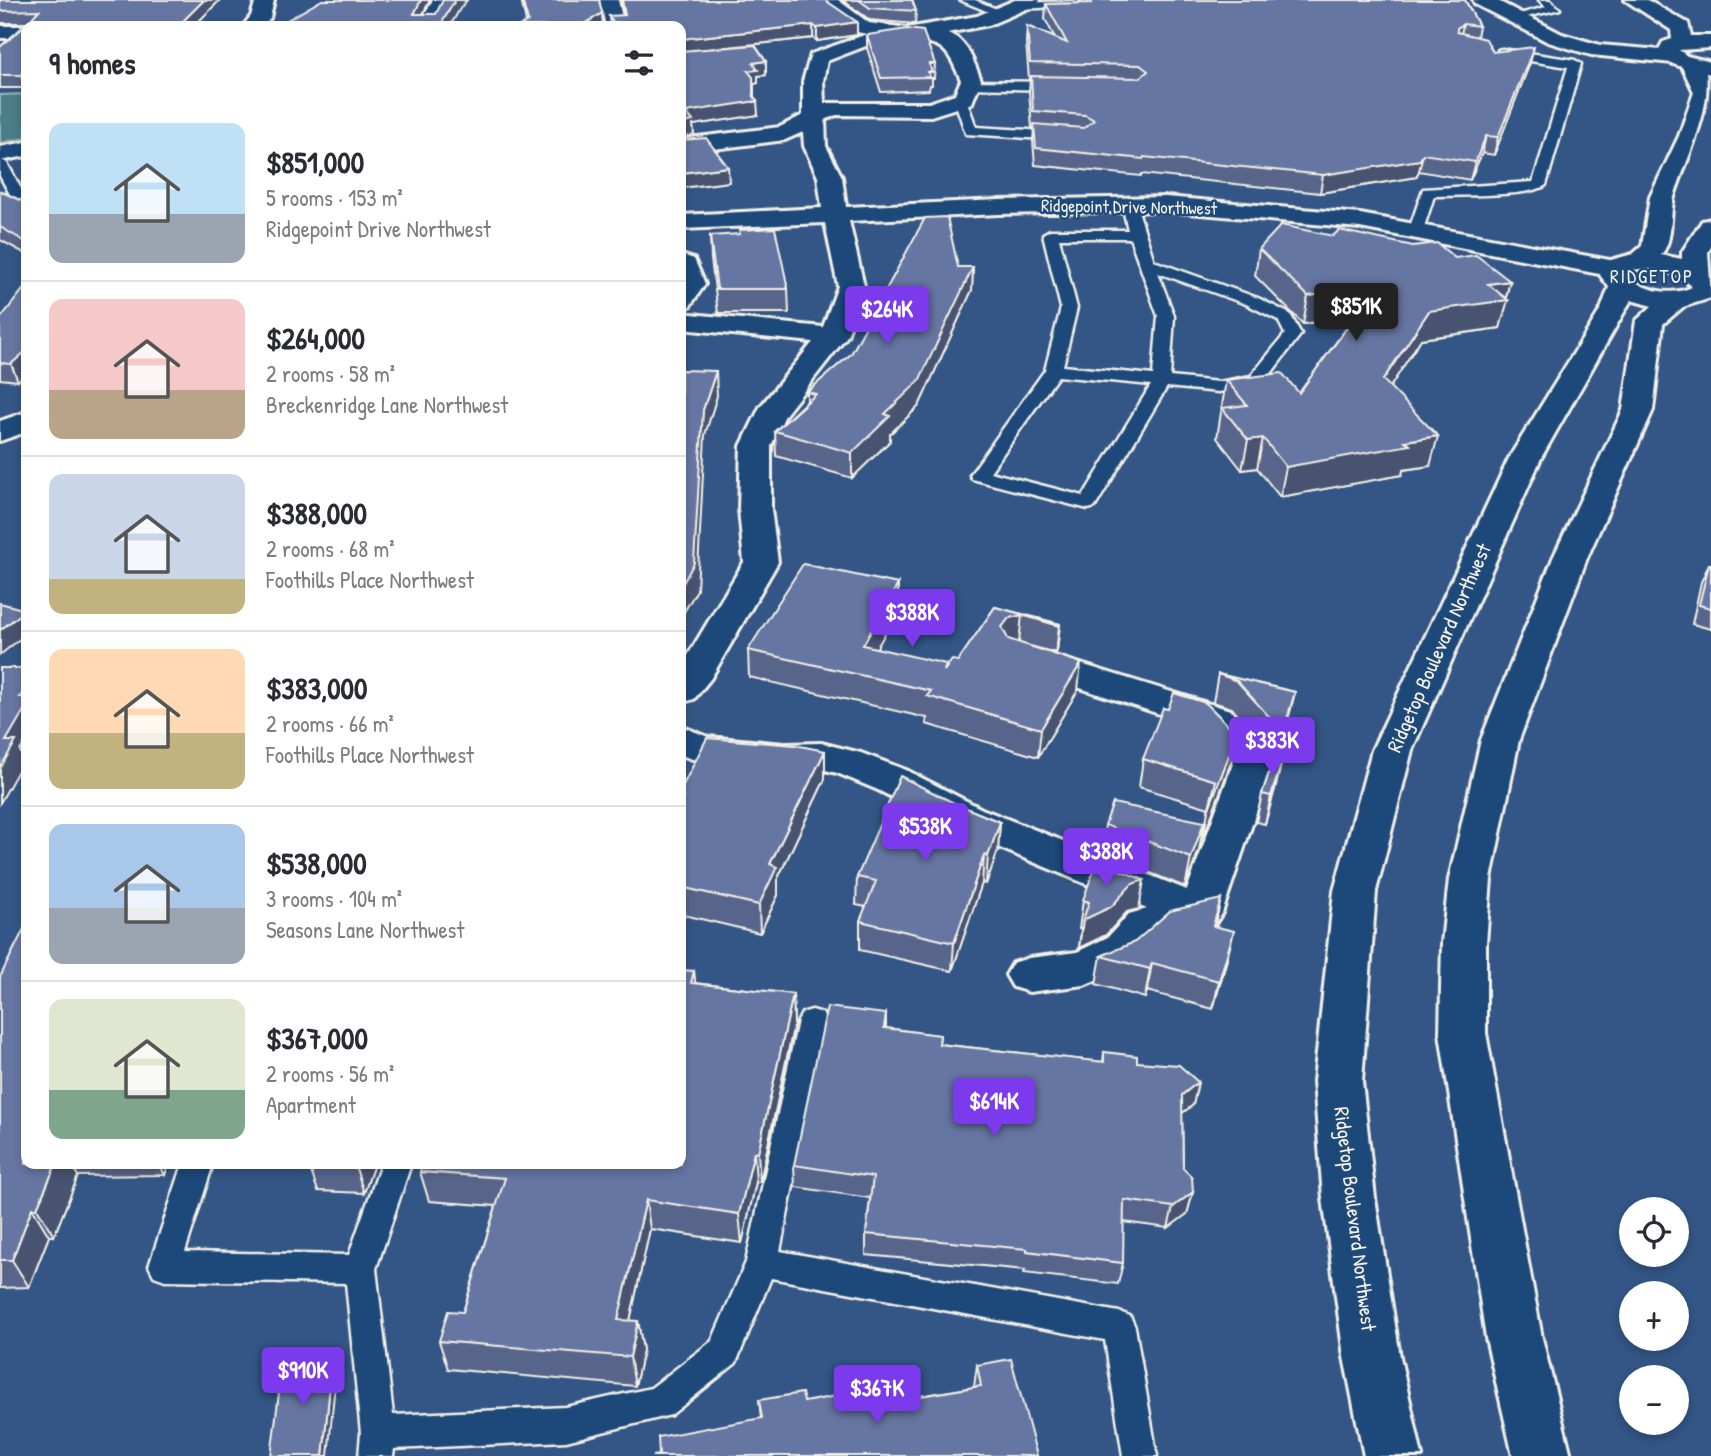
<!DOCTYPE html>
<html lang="en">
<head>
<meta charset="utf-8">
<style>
  body { margin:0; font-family:"Patrick Hand",sans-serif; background:#f2f2f3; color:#2b2b33; height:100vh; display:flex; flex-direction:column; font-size:26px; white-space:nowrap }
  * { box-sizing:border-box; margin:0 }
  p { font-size:23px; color:#7c7c81 }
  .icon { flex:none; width:38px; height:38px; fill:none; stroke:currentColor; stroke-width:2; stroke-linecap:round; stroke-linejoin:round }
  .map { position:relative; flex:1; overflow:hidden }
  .side { position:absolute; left:21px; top:21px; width:665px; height:1148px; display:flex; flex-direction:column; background:#fff; border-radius:14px; box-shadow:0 4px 10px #0003 }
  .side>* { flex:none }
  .fabs { position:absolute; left:1619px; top:1197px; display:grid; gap:14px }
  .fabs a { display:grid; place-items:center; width:70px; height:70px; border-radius:50%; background:#fff; box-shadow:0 4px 10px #0003; font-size:35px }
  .price { position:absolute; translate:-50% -60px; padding:0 16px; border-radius:7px; background:#7c3aed; color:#fff; font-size:23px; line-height:46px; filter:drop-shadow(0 2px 4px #0008) }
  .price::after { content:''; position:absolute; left:50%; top:42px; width:21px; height:16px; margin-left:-10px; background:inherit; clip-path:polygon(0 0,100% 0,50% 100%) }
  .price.selected { background:#222; color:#fff }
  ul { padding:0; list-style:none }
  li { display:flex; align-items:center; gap:21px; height:175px; padding:0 28px }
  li+li { border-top:2px solid #e1e1e2 }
  li span { display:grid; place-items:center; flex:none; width:196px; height:140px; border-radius:14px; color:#555 }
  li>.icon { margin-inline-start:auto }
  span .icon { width:84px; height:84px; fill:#fffc; stroke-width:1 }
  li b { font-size:30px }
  h2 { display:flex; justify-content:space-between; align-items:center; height:84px; padding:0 28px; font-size:30px }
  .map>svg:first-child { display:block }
  .green { fill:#4c7d88; stroke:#a0b7b8; stroke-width:2 }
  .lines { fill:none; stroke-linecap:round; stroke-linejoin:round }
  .service-casing { stroke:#f4f1e8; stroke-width:5 }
  .minor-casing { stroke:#f4f1e8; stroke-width:6 }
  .secondary-casing { stroke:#f4f1e8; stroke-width:6 }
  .service { fill:#1f4a7a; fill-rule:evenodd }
  .minor { fill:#1f4a7a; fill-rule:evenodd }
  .secondary { fill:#1f4a7a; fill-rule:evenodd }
  .wall { fill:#58658b; stroke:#f4f1e8; stroke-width:2 }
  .shaded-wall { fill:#475371; stroke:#f4f1e8; stroke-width:2 }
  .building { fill:#6676a2; stroke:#f4f1e8; stroke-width:2 }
  .labels { text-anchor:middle; stroke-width:5; stroke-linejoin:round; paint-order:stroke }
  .far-street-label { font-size:18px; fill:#f4f1e8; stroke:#1f4a7a }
  .far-neighbourhood-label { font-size:19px; letter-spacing:2px; fill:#f4f1e8; stroke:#1f4a7a }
  .street-label { font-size:21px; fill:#f4f1e8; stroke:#1f4a7a }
</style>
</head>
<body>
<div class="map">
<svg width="1711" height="1456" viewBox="0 0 1711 1456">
  <rect width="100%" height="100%" fill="#335686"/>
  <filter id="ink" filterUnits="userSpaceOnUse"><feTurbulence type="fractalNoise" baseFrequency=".0143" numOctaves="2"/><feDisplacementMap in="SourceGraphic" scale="14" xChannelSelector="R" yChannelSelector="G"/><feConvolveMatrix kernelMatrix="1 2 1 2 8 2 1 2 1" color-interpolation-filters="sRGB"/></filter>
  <g filter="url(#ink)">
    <polygon class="green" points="26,94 26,138 0,143 0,95"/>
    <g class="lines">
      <g class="service-casing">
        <g id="service">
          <polygon points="960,0 975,0 1006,13 996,15"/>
          <polygon points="1539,0 1550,0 1560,9 1514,20 1508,17 1546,7"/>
          <polygon points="1076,1 1080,2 1080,6 1018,9 1012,6 1018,3"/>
          <path d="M1502 49 1575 60 1581 64 1546 185C1531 197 1456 195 1434 196L1423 230 1416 234 1411 233 1409 230 1423 189 1533 182 1568 67 1498 56V50Z"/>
          <polygon points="969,81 1060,82 1066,86 1060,90 965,88 963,85"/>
          <polygon points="960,95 966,99 976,127 1062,132 1069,136 1062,140 966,134 954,99"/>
          <polygon points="0,159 7,163 26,198 26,215 19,211 0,176"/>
          <path d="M1129 200 1136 204 1154 261 1258 298 1290 314 1301 334 1263 384 1219 392 1167 387 1095 507 1088 509 972 479 970 475 1045 370 1061 308 1043 234 1050 230H1128L1122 204ZM1059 238H1130L1158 316 1153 375 1063 366 1077 308ZM1158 273 1246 304 1278 320 1285 334 1251 376 1219 382 1170 377 1174 316ZM1058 376 1151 385 1083 496 990 472Z"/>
          <polygon points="812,1010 822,1013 826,1021 780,1251 1119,1312 1130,1316 1135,1327 1157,1456 1123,1456 1105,1340 771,1278 736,1363 671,1415 566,1441 394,1449 393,1456 359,1456 361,1433 346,1283 165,1280 154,1276 149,1266 183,1164 213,1164 185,1252 349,1255 381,1164 411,1164 376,1269 393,1415 566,1407 651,1388 712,1341 746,1262 798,1021 802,1013"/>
        </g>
      </g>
      <g class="minor-casing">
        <g id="minor">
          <polygon points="256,0 274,0 270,18 263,26 243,26 251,16"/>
          <polygon points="433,0 451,0 436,26 418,26"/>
          <polygon points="600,0 618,0 624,26 606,26"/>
          <path d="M820 0H838L869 23 907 28 977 16 1015 0H1040L1038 4 989 25 947 33C967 39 974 63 981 80L972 103 931 116 836 115 825 120 826 146 842 177 846 207 999 200 1166 197 1360 214 1615 261 1624 264 1628 269 1624 274 1615 277 1360 228 1166 211 999 214 849 221 864 286 847 336 785 415 771 446V509L778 562 711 678 694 699 681 703V667L744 562 739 509 741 446 760 407 813 342 681 329V313L823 327 838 286 825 223 681 229V215L822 208 818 177 804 146 803 132 785 140 681 153V139L780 127 803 115V81L811 54 867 34 857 32 821 7ZM907 39C944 44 946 46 961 80L955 94 929 103H824L823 81 827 61 866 46Z"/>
          <polygon points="1473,0 1496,0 1562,34 1600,45 1673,51 1680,53 1683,57 1680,61 1673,63 1591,55 1548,42 1475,4"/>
          <rect x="0" y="26" width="26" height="12"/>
          <polygon points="26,142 26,156 0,161 0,147"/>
          <polygon points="685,256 694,259 705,284 690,306 681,308 681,257"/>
          <polygon points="26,412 26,432 0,441 0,421"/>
          <polygon points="1029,648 1230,710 1274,759 1222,913 1215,924 1159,939 1140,961 1084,985 1029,992 1013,987 1006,975 1013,963 1029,958 1077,952 1108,937 1129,914 1147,909 954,829 878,790 837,773 821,769 785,770 701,762 681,755 681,726 708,737 785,744 821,743 861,753 906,770 982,809 1187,890 1234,761 1202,728 1016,667 1011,659 1016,651"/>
        </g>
      </g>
      <g class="secondary-casing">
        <path id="secondary" d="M1625 0H1647L1688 23 1691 36H1711V48L1679 50 1687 56 1711 62V74L1706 73C1711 113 1686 159 1674 197 1669 215 1674 240 1661 255L1682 259V252L1702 221 1711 219V247L1708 252 1711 298 1683 307 1663 324 1653 410 1587 558 1519 740 1491 879 1486 943V1033L1542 1338 1571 1456H1513L1486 1338 1440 1033 1442 943 1449 879 1481 740 1553 558 1623 410 1636 321 1652 306 1631 300 1541 458 1412 750 1376 891 1362 1081 1375 1198 1400 1357 1422 1456H1364L1344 1357 1323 1198 1314 1081 1334 891 1372 750 1509 458 1601 309 1609 287 1600 275 1611 260 1633 254 1642 246 1650 197 1679 136 1694 92 1682 67 1673 64 1658 51 1663 42 1672 39 1671 30ZM1640 269C1660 269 1678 271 1692 287 1671 297 1642 291 1626 274L1632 270Z"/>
      </g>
      <use href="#service" class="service"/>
      <use href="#minor" class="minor"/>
      <use href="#secondary" class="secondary"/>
    </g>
    <g class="wall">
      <polygon points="0,0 220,0 194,26 26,26 25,88 0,88 0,47 27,23 0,23"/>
      <polygon points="521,0 599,0 603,26 526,22"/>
      <polygon points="621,0 825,0 857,35 817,41 813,38 713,49 766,61 766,75 758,76 758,83 754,84 754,96 758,115 693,125 694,135 681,138 681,26 624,15"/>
      <polygon points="842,0 912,0 916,11 915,24 870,20"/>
      <polygon points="1088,0 1465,0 1479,26 1477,37 1493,52 1530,63 1494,155 1482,153 1470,180 1419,171 1416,177 1320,193 1142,174 1141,176 1035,165 1033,141 1034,128 1032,128 1029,92 1030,79 1029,79 1026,42 1027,26 1055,38 1045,19 1046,4 1088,3"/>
      <polygon points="609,16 615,26 610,26"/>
      <polygon points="867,35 935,64 934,78 932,78 932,85 930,85 929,90 881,92 867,48"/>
      <polygon points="0,191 26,203 26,254 0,240"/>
      <polygon points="710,236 788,289 789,313 718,313 711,259"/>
      <polygon points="1333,236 1455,258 1510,281 1506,298 1500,328 1421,339 1390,387 1430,466 1403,470 1402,475 1280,497 1257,468 1242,470 1217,438 1226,380 1299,393 1355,316 1303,324 1255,276 1259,249"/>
      <polygon points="958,267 973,267 972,290 919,406 890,434 890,441 852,478 776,456 775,431 807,401 807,392"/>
      <polygon points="0,319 18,381 0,379"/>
      <polygon points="1709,564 1711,564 1711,629 1692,624 1701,582"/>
      <polygon points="995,607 1060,624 1057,651 1056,653 1019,643 1078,690 1038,757 926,724 927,718 749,677 748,650 898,611 876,648 946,669 958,661"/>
      <polygon points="1218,674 1295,692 1288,720 1276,759 1276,760 1282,761 1275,789 1265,824 1256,822 1262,794 1274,757 1232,708 1213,702"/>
      <polygon points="1168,709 1237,734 1231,762 1203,839 1209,808 1139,787 1143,759"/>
      <polygon points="825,751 825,779 778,878 778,895 760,933 684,915 684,911 681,910 681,789"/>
      <polygon points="954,803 1000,822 998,850 986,884 982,883 952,971 860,950 860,921 866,907 856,905 857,877"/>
      <polygon points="1204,822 1199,850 1185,887 1101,853 1105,825"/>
      <polygon points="1221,899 1215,926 1227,959 1213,1009 1147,991 1145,998 1096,984 1101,956 1135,942"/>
      <polygon points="1083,900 1139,909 1127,912 1106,935 1079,948 1081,929 1079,929"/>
      <polygon points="694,971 695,983 793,994 794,1024 760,1182 756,1182 742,1243 650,1229 630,1321 638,1321 643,1350 635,1386 448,1369 439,1341 463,1312 496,1206 429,1201 420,1172"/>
      <polygon points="0,977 26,1164 181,1164 180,1166 168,1166 165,1175 78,1176 54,1236 49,1236 29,1287 0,1288"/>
      <polygon points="886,1014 886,1028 940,1035 939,1044 1103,1062 1104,1052 1137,1062 1198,1082 1193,1105 1182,1113 1183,1168 1193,1192 1187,1214 1168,1228 1123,1222 1123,1263 1118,1284 1024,1273 1025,1270 866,1255 866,1234 870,1198 795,1187 794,1165"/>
      <polygon points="214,1164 374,1164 364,1193 318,1191 309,1166 215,1166"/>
      <polygon points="977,1365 1037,1456 659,1455 761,1419 759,1400 804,1402 870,1398 908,1398 974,1387"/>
    </g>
    <g class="shaded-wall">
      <polygon points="204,0 220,0 194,26 178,26"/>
      <polygon points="421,0 430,0 417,26 414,14"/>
      <polygon points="455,0 467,0 461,7 450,26 440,26"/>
      <polygon points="602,13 603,26 581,26"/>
      <polygon points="857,22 857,35 817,41 817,28"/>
      <polygon points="1463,24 1460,40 1454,44 1457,28"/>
      <polygon points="813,25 813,38 681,52 681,39"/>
      <polygon points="1534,47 1530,63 1494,155 1498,137"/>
      <polygon points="766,61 766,75 758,76 758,83 754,84 754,102 757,101 758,115 693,125 694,135 681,138 681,124 686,112 748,71 753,63"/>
      <polygon points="26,69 26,87 25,88 21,75"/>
      <polygon points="1486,136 1482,153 1470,180 1475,162"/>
      <polygon points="1423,154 1419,171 1416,177 1320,193 1323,175"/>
      <polygon points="728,167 729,182 681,188 681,173"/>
      <polygon points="973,267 972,290 919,406 890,434 890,441 852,478 852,453 885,414"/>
      <polygon points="1510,281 1505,300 1508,300 1500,328 1421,339 1376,409 1383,380 1429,311 1488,284"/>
      <polygon points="1377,287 1370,314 1303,324 1308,296"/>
      <polygon points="26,351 26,373 18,381 11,364"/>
      <polygon points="716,371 717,396 705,435 697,590 681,617 681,587 703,410"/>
      <polygon points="1438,436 1430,466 1403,470 1402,475 1280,497 1286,467 1405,441"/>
      <polygon points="1263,438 1257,468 1242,470 1248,440"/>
      <polygon points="898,584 898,611 863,672 863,645"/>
      <polygon points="26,610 26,634 0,655 0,630"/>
      <polygon points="1022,615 1019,642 1006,645 1002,627 1009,618"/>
      <polygon points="1060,624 1057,651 1056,653 1059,626"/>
      <polygon points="1081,663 1078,690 1038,757 1041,729"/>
      <polygon points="26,687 26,740 20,751 24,760 0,803 0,768 6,741 20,697"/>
      <polygon points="1295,692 1288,720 1276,759 1283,732"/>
      <polygon points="1237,734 1231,762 1203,839 1208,811"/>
      <polygon points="825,751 825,779 778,878 778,895 760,933 759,905 770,864"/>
      <polygon points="1282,761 1275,789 1265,824 1271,796"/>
      <polygon points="1000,822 998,850 986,884 988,856"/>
      <polygon points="1204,822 1199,850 1185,887 1191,858"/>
      <polygon points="984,855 982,883 952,971 954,943"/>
      <polygon points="1144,880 1139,909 1127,912 1106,935 1079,948 1083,920 1132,884"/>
      <polygon points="1234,931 1227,959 1213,1009 1219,981"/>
      <polygon points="1152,963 1147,991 1145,998 1150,969"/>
      <polygon points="694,971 697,1001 691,983"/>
      <polygon points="793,994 794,1024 760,1182 758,1153"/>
      <polygon points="1198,1082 1193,1105 1177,1117 1182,1095"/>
      <polygon points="754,1152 756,1182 742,1243 739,1214"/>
      <polygon points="56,1164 71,1164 78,1176 54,1236 37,1208"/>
      <polygon points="159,1164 167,1164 168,1166 165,1175"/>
      <polygon points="355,1164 374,1164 364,1193 355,1165"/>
      <polygon points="1193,1192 1187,1214 1168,1228 1173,1207"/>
      <polygon points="646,1200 650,1229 624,1348 618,1320"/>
      <polygon points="32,1208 49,1236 29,1287 12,1260"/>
      <polygon points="638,1321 643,1350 635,1386 630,1357"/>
      <polygon points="333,1354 337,1363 328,1456 323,1456"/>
    </g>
    <g class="building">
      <polygon points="0,0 204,0 178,26 26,26 26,69 21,75 0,75 0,47 24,27 39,10 0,11"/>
      <polygon points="322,0 421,0 414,14 436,14 443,0 455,0 440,26 277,26"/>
      <polygon points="522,0 599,0 602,13 581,26 519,26 528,21"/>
      <polygon points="622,0 825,0 857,22 817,28 813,25 681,39 681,26 615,26 609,16 625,15"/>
      <polygon points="859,0 912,0 916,11 870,8"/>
      <polygon points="1091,0 1465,0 1479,26 1463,24 1457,28 1457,32 1486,39 1493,52 1534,47 1498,137 1486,136 1475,162 1423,154 1420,160 1323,175 1144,157 1143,159 1036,148 1034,124 1084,128 1094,120 1085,115 1033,111 1031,76 1140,78 1148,71 1140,65 1030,63 1027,26 1067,43 1046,4 1092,3"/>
      <polygon points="907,29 923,31 935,64 929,64 932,72 928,72 930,77 881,78 867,35"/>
      <polygon points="755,45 766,61 753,63 758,70 748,71 753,77 753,95 757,101 686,112 693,121 681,124 681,51"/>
      <polygon points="706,138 728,167 681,173 681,140"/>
      <polygon points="0,191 26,203 26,242 0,227"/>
      <polygon points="947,217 958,267 973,267 919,381 885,414 890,416 852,453 775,431 816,394 807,392 851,354 925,218"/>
      <polygon points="1281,225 1333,236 1339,230 1413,246 1437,243 1455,258 1476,255 1510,281 1488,284 1508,300 1429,311 1383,380 1438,436 1405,441 1410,445 1286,467 1263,438 1248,440 1222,408 1247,405 1226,380 1282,373 1299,393 1377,287 1308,296 1259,249"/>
      <polygon points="775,228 788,289 717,289 710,236 740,234 739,230"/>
      <polygon points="26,286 26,351 11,364 0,363 0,319"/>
      <polygon points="681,370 716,371 703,410 694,563 681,587"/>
      <polygon points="803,564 898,584 863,645 946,664 944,671 952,660 958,661 995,607 1060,624 1059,626 1022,615 1009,618 1002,627 1008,639 1081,663 1041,729 927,696 931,691 748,650"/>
      <polygon points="1709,564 1711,564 1711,608 1699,605"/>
      <polygon points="0,603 26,610 0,630"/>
      <polygon points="0,668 26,668 26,687 20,697 26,697 26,707 6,741 16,741 0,768"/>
      <polygon points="1218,674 1295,692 1283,732 1237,681"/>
      <polygon points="1174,693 1206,703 1237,734 1208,811 1216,781 1143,759 1163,708 1168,709"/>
      <polygon points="707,738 795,745 825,751 770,864 777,867 759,905 681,887 684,883 681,883 681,801 683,796 681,795 681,789"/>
      <polygon points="1280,740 1274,759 1282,761 1271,796 1262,794"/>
      <polygon points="900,776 954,803 1000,822 988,856 984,855 954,943 860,921 876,881 857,877"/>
      <polygon points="1113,803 1204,822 1191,858 1105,825"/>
      <polygon points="1097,861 1144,880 1132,884 1111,907 1083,920 1089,902 1083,900"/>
      <polygon points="1221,899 1213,926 1234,931 1219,981 1152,963 1150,969 1101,956 1135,942 1170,911"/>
      <polygon points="26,925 26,1164 56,1164 37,1208 32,1208 12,1260 0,1260 0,977"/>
      <polygon points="681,970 694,971 691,983 793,994 758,1153 754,1152 739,1214 646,1200 618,1320 638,1321 630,1357 439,1341 448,1311 463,1312 505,1178 420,1172 423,1164 681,1164"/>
      <polygon points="827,1007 886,1014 884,1028 940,1035 939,1044 1104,1062 1104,1052 1137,1056 1137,1062 1179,1065 1198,1082 1182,1095 1183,1168 1192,1177 1193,1192 1173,1207 1124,1200 1123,1263 1027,1251 1027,1249 866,1234 873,1177 794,1165"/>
      <polygon points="320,1164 355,1164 355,1165"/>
      <polygon points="333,1354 323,1456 271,1456 283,1361"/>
      <polygon points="1011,1359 1037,1456 653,1456 659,1455 658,1437 762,1418 759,1400 802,1393 804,1402 868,1390 870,1398 906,1391 908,1398 981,1386 977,1365"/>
      <polygon points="582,1453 582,1456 566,1456"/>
    </g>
  </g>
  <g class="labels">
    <g class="far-street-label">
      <text transform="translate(1129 207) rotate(1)" y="6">Ridgepoint Drive Northwest</text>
    </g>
    <g class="far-neighbourhood-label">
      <text x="1652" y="283">RIDGETOP</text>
    </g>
    <g class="street-label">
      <text transform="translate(1439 648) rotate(-66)" y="7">Ridgetop Boulevard Northwest</text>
      <text transform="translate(1355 1219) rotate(83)" y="7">Ridgetop Boulevard Northwest</text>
    </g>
  </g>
</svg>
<div class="fabs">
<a><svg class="icon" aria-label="locate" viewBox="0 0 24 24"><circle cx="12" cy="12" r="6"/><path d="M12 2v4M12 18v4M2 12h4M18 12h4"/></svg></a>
<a>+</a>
<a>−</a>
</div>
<b class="price selected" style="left:1356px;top:343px">$851K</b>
<b class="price" style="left:887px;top:346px">$264K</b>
<b class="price" style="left:912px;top:649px">$388K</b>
<b class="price" style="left:1272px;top:777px">$383K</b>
<b class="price" style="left:925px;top:863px">$538K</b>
<b class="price" style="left:1106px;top:888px">$388K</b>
<b class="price" style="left:994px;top:1138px">$614K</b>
<b class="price" style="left:303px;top:1407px">$910K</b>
<b class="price" style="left:877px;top:1425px">$367K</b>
<section class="side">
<h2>9 homes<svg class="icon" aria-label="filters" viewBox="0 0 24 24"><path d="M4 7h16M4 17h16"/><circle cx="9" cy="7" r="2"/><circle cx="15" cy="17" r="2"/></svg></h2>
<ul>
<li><span style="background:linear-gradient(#bfe0f5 65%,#9aa5b1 0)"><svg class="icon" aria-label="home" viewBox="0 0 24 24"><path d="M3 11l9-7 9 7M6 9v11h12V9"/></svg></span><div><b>$851,000</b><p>5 rooms · 153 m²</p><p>Ridgepoint Drive Northwest</p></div></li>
<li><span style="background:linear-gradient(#f6c9c9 65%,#b9a48a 0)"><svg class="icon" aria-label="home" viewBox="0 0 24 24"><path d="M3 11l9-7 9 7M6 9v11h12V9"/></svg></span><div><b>$264,000</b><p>2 rooms · 58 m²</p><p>Breckenridge Lane Northwest</p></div></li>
<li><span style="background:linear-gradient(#c9d6e8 75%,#c2b280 0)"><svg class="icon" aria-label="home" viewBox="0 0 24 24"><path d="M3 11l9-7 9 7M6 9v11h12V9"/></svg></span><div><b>$388,000</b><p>2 rooms · 68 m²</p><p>Foothills Place Northwest</p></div></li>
<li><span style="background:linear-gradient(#ffd9b3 60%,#c2b280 0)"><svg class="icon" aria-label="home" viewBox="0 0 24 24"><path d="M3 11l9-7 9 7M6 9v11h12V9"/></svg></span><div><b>$383,000</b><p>2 rooms · 66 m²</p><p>Foothills Place Northwest</p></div></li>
<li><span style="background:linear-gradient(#a9c7e8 60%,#9aa5b1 0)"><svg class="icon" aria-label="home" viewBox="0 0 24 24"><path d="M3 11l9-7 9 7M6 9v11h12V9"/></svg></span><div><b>$538,000</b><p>3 rooms · 104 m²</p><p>Seasons Lane Northwest</p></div></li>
<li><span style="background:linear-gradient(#dfe7d0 65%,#7fa58c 0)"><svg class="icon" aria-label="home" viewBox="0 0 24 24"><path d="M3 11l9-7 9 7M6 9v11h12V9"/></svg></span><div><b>$367,000</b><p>2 rooms · 56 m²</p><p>Apartment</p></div></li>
</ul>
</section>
</div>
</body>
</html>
